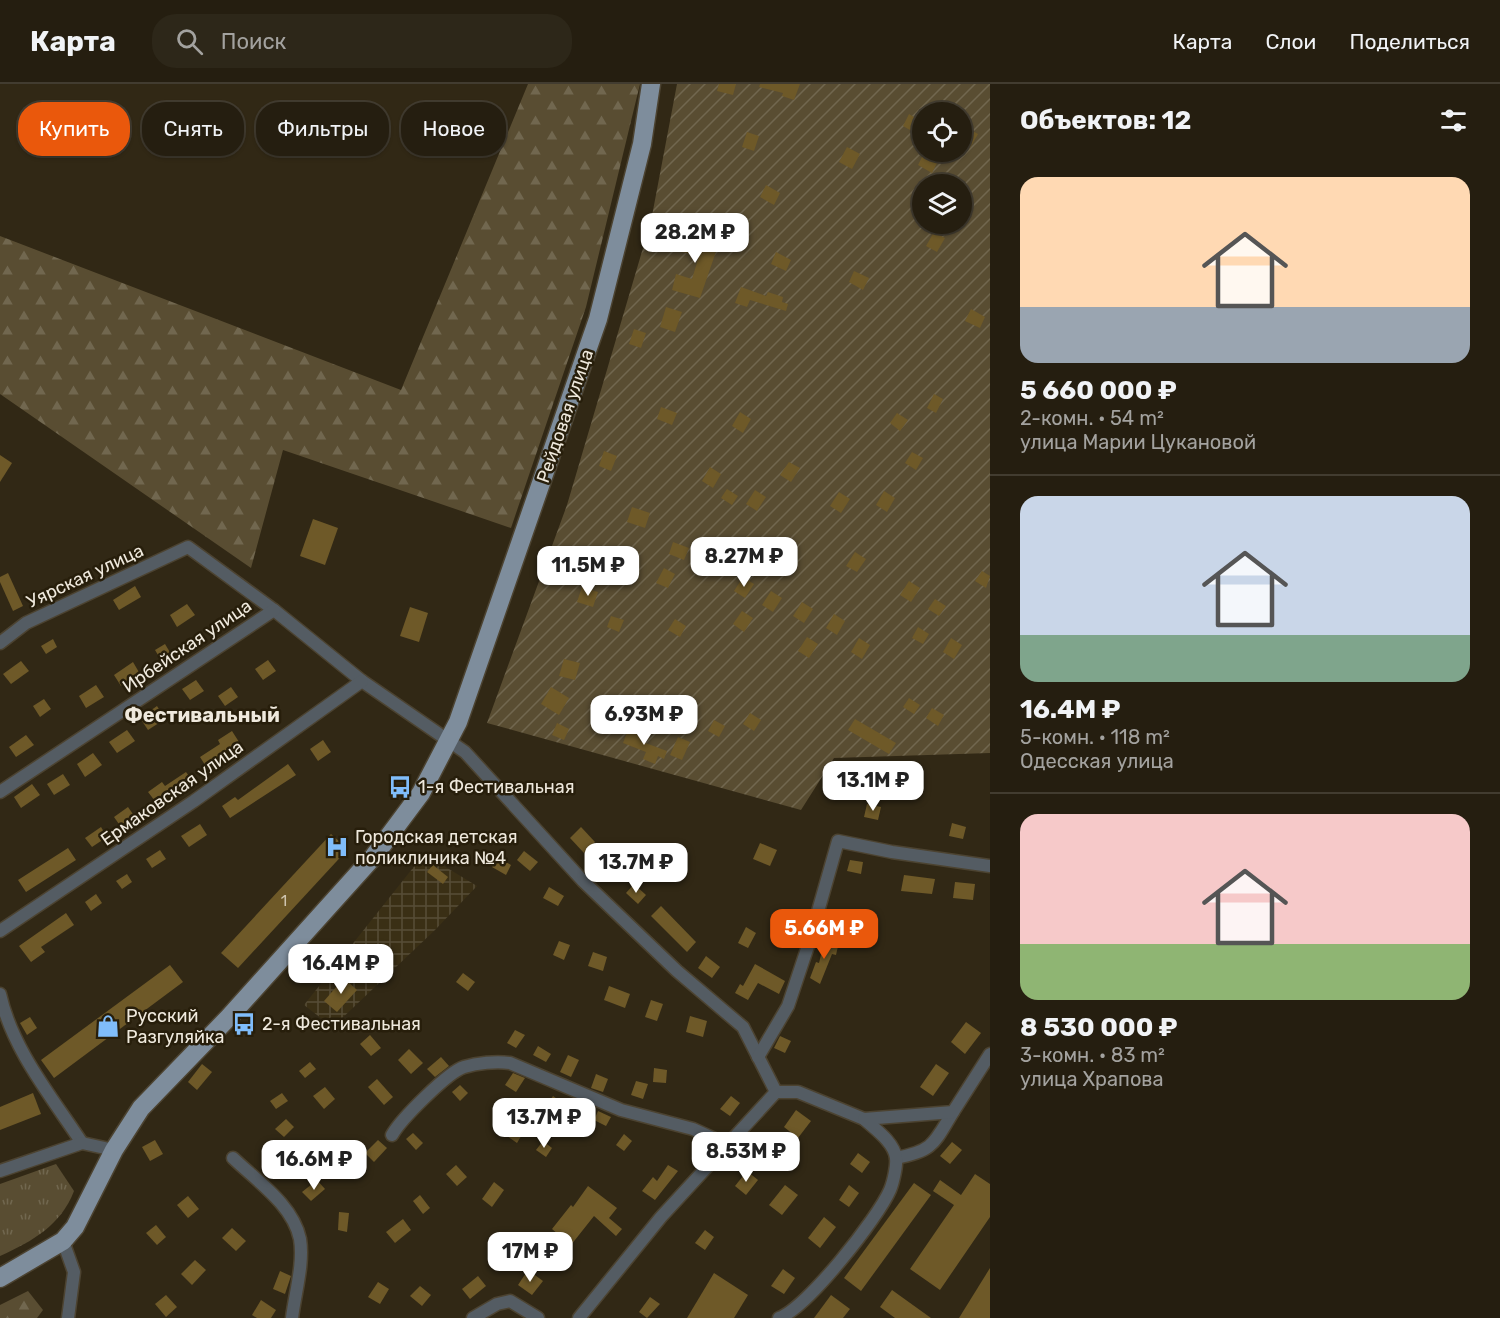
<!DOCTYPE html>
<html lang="ru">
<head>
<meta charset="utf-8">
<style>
  body { margin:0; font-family:Rubik,sans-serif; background:#2d2719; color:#f1f3f6; height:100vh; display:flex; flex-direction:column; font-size:22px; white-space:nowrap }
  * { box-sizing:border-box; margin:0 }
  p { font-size:20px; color:#a3a29f }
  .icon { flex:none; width:33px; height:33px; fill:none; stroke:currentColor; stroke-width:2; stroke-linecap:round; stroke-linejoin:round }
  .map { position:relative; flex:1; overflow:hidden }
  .side { display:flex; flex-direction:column; background:#251e10; width:510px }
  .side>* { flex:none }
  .top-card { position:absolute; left:18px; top:18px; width:570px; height:54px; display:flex; gap:12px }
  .fabs { position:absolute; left:912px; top:18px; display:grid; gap:12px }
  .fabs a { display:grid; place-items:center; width:60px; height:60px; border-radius:50%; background:#251e10; box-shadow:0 2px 4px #0004,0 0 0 2px #423c30; font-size:30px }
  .price { position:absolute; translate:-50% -51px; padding:0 14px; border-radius:12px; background:#fff; color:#222; font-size:20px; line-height:39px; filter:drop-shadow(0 2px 3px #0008) }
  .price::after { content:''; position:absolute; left:50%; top:36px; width:18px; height:14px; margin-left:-9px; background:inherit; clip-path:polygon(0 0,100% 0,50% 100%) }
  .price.active { background:#ea580c; color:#fff }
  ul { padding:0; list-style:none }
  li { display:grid; align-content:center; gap:12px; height:318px; padding:0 30px }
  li+li { border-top:2px solid #423c30 }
  li span { display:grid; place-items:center; height:186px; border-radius:18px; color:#555 }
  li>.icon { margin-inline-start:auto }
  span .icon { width:108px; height:108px; fill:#fffc; stroke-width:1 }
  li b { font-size:26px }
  h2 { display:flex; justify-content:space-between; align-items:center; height:72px; padding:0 30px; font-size:26px }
  .pill { padding:0 21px; border-radius:24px; background:#251e10; box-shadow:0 2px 4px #0004,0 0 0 2px #423c30; font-size:21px; line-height:54px }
  .pill.active { background:#ea580c; color:#fff }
  header { display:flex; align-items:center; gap:36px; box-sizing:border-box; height:84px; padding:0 30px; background:#251e10; border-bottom:2px solid #423c30 }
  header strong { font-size:28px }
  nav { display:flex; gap:33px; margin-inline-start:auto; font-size:21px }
  .search { width:420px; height:54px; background:#2d2719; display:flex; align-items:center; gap:15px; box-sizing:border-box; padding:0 21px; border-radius:24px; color:#a3a29f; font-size:22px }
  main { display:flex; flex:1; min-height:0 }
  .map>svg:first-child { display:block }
  .industrial { fill:url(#industrial-grid) }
  .grass { fill:url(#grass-tufts) }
  .forest { fill:url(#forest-firs) }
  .garden { fill:url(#garden-furrows); fill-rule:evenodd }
  .building { fill:#6e5928 }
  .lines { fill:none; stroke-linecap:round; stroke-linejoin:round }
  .minor-casing { stroke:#4c4331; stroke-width:15 }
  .primary-casing { stroke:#4c4331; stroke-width:21 }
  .minor { stroke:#545c63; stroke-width:12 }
  .primary { stroke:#7e8d9c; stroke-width:18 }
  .labels { text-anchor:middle; stroke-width:5; stroke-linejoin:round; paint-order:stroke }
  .number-label { font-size:15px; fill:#cfc5b0 }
  .street-label { font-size:18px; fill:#efe9dd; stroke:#271e0b }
  .poi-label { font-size:18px; fill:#efe9dd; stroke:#271e0b; text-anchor:start }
  .neighbourhood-label { font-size:20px; font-weight:bold; fill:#efe9dd; stroke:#271e0b }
</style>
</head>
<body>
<header>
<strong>Карта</strong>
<div class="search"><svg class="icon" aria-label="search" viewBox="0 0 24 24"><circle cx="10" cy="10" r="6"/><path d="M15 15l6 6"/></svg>Поиск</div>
<nav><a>Карта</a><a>Слои</a><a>Поделиться</a></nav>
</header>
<main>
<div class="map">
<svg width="990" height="1234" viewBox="0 0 990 1234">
  <defs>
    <pattern id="industrial-grid" width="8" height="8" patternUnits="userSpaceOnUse" patternTransform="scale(1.5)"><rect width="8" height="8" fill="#3a2f15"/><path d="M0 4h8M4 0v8" fill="none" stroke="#574d37"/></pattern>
    <pattern id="grass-tufts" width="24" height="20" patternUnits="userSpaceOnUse" patternTransform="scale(1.5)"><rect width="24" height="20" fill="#594d32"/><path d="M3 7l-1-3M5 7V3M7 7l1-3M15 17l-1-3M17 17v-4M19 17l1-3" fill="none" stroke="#71674f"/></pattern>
    <pattern id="forest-firs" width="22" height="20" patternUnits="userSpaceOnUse" patternTransform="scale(1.5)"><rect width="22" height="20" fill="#594d32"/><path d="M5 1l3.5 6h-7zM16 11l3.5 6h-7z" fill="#71674f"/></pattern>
    <pattern id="garden-furrows" width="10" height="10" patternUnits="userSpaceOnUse" patternTransform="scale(1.5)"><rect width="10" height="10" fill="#594d32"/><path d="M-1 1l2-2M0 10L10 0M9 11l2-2" fill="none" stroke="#71674f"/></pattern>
  </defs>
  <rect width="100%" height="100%" fill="#312815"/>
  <polygon class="industrial" points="424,770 477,802 435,846 337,939 326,938 304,921"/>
  <path class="grass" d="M56 1080 74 1107C61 1141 33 1157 0 1172V1100Z"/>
  <g class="forest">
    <polygon points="528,0 640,0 586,223 511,444 283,366 251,484 0,310 0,152 401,306"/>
    <polygon points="28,1207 43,1226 37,1234 0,1234 0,1221"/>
  </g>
  <path class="garden" d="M677 0H990V669L834 674 801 726 487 639 567 421 651 137ZM922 28H962V68H922ZM922 100H962V140H922Z"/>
  <g class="building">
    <polygon points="719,0 736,0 733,11 717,7"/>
    <polygon points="760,0 800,0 794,16 782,12 783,9 759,3"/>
    <polygon points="909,30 922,38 917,50 903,42"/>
    <polygon points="967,44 978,50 970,64 962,59"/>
    <polygon points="747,48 759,52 754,67 742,63"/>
    <polygon points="847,63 860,70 852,85 839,78"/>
    <polygon points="924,69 938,77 932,89 918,81"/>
    <polygon points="766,101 780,109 774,121 760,113"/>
    <polygon points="934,148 945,154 937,168 926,162"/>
    <polygon points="677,151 719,159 700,214 672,206 676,190 692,195 699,172 673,166"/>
    <polygon points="776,168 791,176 786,187 771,180"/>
    <polygon points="854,187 869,194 863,206 849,198"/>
    <polygon points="741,203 766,212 768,208 783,213 782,218 788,220 786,227 750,216 747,223 735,219"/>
    <polygon points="666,223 682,228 675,248 660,243"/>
    <polygon points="971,225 985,233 980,244 965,237"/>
    <polygon points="634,245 646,249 641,264 629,260"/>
    <polygon points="934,310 943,315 936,329 927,324"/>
    <polygon points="661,323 677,329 672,341 657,335"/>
    <polygon points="740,328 751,335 743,349 732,342"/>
    <polygon points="897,329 908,336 900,347 890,339"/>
    <polygon points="604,367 617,372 611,387 599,382"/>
    <polygon points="912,368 923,374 916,386 905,379"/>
    <polygon points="0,371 12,379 0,398"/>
    <polygon points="789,378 800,384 791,398 780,391"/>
    <polygon points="710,383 721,390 713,404 702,397"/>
    <polygon points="727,405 738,412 732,421 721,414"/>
    <polygon points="755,406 766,413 757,427 746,420"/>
    <polygon points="884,407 895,414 887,428 876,421"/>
    <polygon points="839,408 850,415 841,429 830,422"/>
    <polygon points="632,423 650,429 645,444 627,438"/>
    <polygon points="313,435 338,444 325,481 300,472"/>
    <polygon points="748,452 759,459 750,473 739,466"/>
    <polygon points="673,458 689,464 684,476 669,470"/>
    <polygon points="855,468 866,475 857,488 846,482"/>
    <polygon points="664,484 675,490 668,504 656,499"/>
    <polygon points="982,487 990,492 986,504 975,497"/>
    <polygon points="8,489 23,522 13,527 0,498 0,493"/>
    <polygon points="743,493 754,500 745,514 734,507"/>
    <polygon points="909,497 920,504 911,518 900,511"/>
    <polygon points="135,502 141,513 119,526 113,516"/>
    <polygon points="582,503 598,508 593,523 577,518"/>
    <polygon points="771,507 782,514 773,528 762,521"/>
    <polygon points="935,515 946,522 939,532 928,525"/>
    <polygon points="802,518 813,525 804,539 793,532"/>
    <polygon points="187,520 195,531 177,543 170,531"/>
    <polygon points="410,523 428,529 419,558 400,552"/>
    <polygon points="742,527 753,534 744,548 733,540"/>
    <polygon points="834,530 845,537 837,551 826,544"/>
    <polygon points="611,532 624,536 619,548 607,543"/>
    <polygon points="675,535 686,542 680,553 668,546"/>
    <polygon points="918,543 929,550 923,560 912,554"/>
    <polygon points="807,553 818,560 809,574 798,567"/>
    <polygon points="859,554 870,561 862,575 851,568"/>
    <polygon points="951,554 962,561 954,575 943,568"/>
    <polygon points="53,555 57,563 46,570 41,562"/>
    <polygon points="165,560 174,575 164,581 155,566"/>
    <polygon points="564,575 580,579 575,596 559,592"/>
    <polygon points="268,576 276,587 263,596 255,585"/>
    <polygon points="21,577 29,587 11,600 3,590"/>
    <polygon points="133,578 140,590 121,602 114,591"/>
    <polygon points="196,596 204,607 190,616 182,605"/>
    <polygon points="96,601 104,613 86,624 79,612"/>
    <polygon points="231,603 238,613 225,622 218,612"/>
    <polygon points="551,603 569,614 559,631 541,620"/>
    <polygon points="673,612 684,619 677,630 666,623"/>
    <polygon points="909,614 920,621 914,630 903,623"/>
    <polygon points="44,615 51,625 40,633 33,622"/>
    <polygon points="157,622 165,635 148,646 140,634"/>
    <polygon points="932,624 944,631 938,642 926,634"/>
    <polygon points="750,629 761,636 754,647 743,640"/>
    <polygon points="855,635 896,659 889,670 848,646"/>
    <polygon points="714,636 725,642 719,653 708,647"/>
    <polygon points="557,639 569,645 564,656 552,651"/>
    <polygon points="629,643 643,649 640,657 667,667 664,675 658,672 655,680 643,675 646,668 623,659"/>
    <polygon points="127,646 135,657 117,669 109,658"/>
    <polygon points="232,647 239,658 219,671 221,674 207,684 200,673 220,660 218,656"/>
    <polygon points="26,651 34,661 16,673 9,663"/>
    <polygon points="678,653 690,658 682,676 670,671"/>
    <polygon points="323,656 331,668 318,677 310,665"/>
    <polygon points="93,669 102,681 85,693 77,680"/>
    <polygon points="288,680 296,691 230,734 222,722 235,713 238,716"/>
    <polygon points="186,688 194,699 184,705 182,702 158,721 148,708 162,698 165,702"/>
    <polygon points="63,690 70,701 54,711 47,700"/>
    <polygon points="32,700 40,711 21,724 14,713"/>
    <polygon points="867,720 881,723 878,736 864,733"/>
    <polygon points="128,723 135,733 121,743 114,733"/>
    <polygon points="952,739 966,743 963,755 949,752"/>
    <polygon points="200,740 207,751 189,763 181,752"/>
    <polygon points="101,743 107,753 92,763 85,754"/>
    <polygon points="581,743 595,758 584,769 570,754"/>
    <polygon points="331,750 348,765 238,884 221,869"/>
    <polygon points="760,759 777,766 770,782 753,775"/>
    <polygon points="68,764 76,776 26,808 18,796"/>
    <polygon points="160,766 166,775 152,784 146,775"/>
    <polygon points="524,767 538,778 530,787 517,776"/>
    <polygon points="498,773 511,781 506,791 492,783"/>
    <polygon points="850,776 863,778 861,790 847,787"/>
    <polygon points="433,781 448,793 443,800 427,788"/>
    <polygon points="127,790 132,798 122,805 116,797"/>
    <polygon points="904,791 935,795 932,810 901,807"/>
    <polygon points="955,798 975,800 973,816 953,814"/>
    <polygon points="634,800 646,811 638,820 626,809"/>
    <polygon points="549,803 564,812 558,822 543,814"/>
    <polygon points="96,810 102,819 91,827 85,818"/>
    <polygon points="661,822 696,858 687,868 651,832"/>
    <polygon points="66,829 74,841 41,863 45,868 31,878 19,862"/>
    <polygon points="746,843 756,849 748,864 738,859"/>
    <polygon points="825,855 839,858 836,871 832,870 820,900 810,894 816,878 819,879"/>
    <polygon points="559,857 570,861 564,876 553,871"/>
    <polygon points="593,868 607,873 603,887 588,882"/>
    <polygon points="706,872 720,883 712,894 698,884"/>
    <polygon points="755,880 785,897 779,910 758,899 748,916 735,909 740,900 743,902"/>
    <polygon points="170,881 183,898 54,994 41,976"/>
    <polygon points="463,889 475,898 468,907 456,898"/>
    <polygon points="344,894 357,906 337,928 324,917"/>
    <polygon points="609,902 630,910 625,924 604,916"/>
    <polygon points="651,916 663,920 657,937 645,933"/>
    <polygon points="690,932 707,937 703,953 686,948"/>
    <polygon points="30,933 37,944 27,951 20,939"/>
    <polygon points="966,938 981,949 965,970 951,958"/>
    <polygon points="515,946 525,951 516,964 507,959"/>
    <polygon points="370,951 381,964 371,972 360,960"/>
    <polygon points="780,952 791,957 785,969 774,964"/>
    <polygon points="538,962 551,970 546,978 533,971"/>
    <polygon points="409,965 423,979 411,990 398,976"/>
    <polygon points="568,971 579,976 571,993 560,988"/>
    <polygon points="441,973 449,982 435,993 427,985"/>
    <polygon points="310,978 316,985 305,994 299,987"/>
    <polygon points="202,980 212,988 197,1006 188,998"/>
    <polygon points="936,980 949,989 933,1012 920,1003"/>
    <polygon points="654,984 667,986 666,999 653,998"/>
    <polygon points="513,989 525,994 516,1008 505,1001"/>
    <polygon points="596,990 608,995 603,1008 591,1004"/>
    <polygon points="377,995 393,1013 384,1021 368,1003"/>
    <polygon points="636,997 648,1000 643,1015 631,1011"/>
    <polygon points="460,1001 468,1009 460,1017 452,1008"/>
    <polygon points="325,1003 335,1015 324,1025 313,1012"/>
    <polygon points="33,1009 41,1030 0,1046 0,1023"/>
    <polygon points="282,1009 288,1017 276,1025 270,1017"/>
    <polygon points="553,1012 567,1022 555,1039 541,1029"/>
    <polygon points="731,1012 740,1019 730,1032 720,1025"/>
    <polygon points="796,1026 811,1037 798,1054 784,1043"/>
    <polygon points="598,1027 611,1033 606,1042 594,1036"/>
    <polygon points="286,1035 294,1043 284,1053 275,1045"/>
    <polygon points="514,1043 523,1049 517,1059 507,1052"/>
    <polygon points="413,1049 423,1059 416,1066 406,1055"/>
    <polygon points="624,1050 632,1057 624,1067 616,1061"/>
    <polygon points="155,1056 163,1070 150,1077 142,1063"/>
    <polygon points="378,1056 387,1064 374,1078 365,1069"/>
    <polygon points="543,1057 552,1064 546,1073 536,1066"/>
    <polygon points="952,1058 962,1066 950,1080 940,1072"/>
    <polygon points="858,1069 870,1078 862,1089 850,1080"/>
    <polygon points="456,1081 467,1093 457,1102 446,1090"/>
    <polygon points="668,1081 678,1087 655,1116 642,1107 653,1093 657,1097"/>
    <polygon points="747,1087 758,1096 746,1111 735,1102"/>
    <polygon points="975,1090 990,1100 990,1133 940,1206 910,1185 954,1121 933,1107 940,1096 961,1111"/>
    <polygon points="317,1096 325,1105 311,1117 302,1108"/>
    <polygon points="494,1098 504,1106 492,1123 482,1115"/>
    <polygon points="914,1099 931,1111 861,1207 844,1194"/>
    <polygon points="785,1101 798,1111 782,1131 769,1121"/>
    <polygon points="849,1101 859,1109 849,1123 839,1116"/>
    <polygon points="588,1102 617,1124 609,1134 622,1145 616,1152 594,1132 571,1161 552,1145 571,1121 573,1123"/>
    <polygon points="420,1111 430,1124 423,1130 413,1117"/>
    <polygon points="188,1112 199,1125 188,1134 177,1121"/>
    <polygon points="339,1128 349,1129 347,1148 338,1146"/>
    <polygon points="824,1133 836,1143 820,1164 808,1154"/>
    <polygon points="403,1135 411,1146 395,1159 386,1148"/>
    <polygon points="156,1141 166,1153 157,1161 146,1149"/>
    <polygon points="232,1144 246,1157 236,1167 222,1154"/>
    <polygon points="705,1146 714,1153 705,1166 695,1159"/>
    <polygon points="195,1176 206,1186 192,1201 181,1190"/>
    <polygon points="990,1184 990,1234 959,1234"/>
    <polygon points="783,1185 795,1194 784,1210 771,1202"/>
    <polygon points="528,1186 543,1197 532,1211 518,1201"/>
    <polygon points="280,1187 291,1192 285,1210 273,1205"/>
    <polygon points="714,1189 748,1211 734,1234 687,1234"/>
    <polygon points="478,1192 486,1202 470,1215 462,1205"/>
    <polygon points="378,1198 389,1205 380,1220 368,1213"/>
    <polygon points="420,1202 431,1211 422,1222 410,1212"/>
    <polygon points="892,1206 931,1234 895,1234 880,1223"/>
    <polygon points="166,1211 177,1223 166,1233 155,1220"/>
    <polygon points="831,1211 850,1225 843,1234 814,1234"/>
    <polygon points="650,1213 660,1220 647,1234 639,1228"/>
    <polygon points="261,1216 276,1226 271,1234 257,1234 252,1231"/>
  </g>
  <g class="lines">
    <g class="minor-casing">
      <g id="minor">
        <polyline points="0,559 26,539 188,463 274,526 362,597 465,668 583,797 677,887 743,943 776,1008"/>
        <polyline points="0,708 274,526"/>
        <polyline points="0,847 194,717 362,597"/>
        <path d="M0 910C12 965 51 1012 82 1059"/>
        <polyline points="758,973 788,922 809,859 838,757 892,768 990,782"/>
        <path d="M392 1051C401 1035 448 988 464 983 477 979 496 977 510 979L621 1026 693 1045 728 1061"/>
        <path d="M233 1074C257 1097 293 1121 300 1155 304 1180 295 1209 292 1234"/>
        <path d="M896 1074C934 1067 934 1059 953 1028"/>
        <polyline points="0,1087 82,1059 114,1066"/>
        <polyline points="63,1157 74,1188 68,1234"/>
        <polyline points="473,1234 497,1220 510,1217 538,1234"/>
        <polyline points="579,1234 661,1133 776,1008 798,1008 864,1035"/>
        <path d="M779 1234C807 1224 878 1134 890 1106 893 1099 897 1082 896 1074 894 1058 875 1045 864 1035L953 1028 990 970"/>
      </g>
    </g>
    <g class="primary-casing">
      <polyline id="primary" points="0,1194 63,1157 75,1143 114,1066 141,1024 229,933 374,772 421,709 458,638 598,235 642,60 651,0"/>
    </g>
    <use href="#minor" class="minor"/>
    <use href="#primary" class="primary"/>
  </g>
  <defs>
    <g id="bus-bare" transform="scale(1.8)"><path d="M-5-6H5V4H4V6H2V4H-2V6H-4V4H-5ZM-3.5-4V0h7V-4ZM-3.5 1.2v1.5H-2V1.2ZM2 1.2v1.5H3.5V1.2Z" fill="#80bdfa" stroke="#271e0b" stroke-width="2.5" paint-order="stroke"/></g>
    <g id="hospital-bare" transform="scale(1.8)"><path d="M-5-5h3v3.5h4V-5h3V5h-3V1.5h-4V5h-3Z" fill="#80bdfa" stroke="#271e0b" stroke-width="2.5" paint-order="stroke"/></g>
    <g id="shop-bare" transform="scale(1.8)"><path d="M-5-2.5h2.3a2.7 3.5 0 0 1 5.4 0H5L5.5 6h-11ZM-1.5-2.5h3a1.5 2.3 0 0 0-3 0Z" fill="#80bdfa" stroke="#271e0b" stroke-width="2.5" paint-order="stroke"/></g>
  </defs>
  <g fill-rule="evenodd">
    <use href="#bus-bare" x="400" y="703"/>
    <use href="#hospital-bare" x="337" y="763"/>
    <use href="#bus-bare" x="244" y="940"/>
    <use href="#shop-bare" x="108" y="942"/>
  </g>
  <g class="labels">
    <g class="number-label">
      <text x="284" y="822">1</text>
    </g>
    <g class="street-label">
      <text transform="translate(565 332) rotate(-71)" y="6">Рейдовая улица</text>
      <text transform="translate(85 492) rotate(-25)" y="6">Уярская улица</text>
      <text transform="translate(187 562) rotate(-34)" y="6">Ирбейская улица</text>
      <text transform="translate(172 709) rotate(-35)" y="6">Ермаковская улица</text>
    </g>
    <g class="poi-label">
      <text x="418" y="709">1-я Фестивальная</text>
      <text x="355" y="759">Городская детская<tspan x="355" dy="21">поликлиника №4</tspan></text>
      <text x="126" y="938">Русский<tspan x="126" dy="21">Разгуляйка</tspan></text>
      <text x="262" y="946">2-я Фестивальная</text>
    </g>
    <g class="neighbourhood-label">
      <text x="202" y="638">Фестивальный</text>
    </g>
  </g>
</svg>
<div class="fabs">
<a><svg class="icon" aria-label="locate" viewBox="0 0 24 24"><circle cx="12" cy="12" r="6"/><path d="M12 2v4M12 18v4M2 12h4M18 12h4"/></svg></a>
<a><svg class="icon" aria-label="layers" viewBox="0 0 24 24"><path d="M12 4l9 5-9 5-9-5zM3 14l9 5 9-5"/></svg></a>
</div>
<b class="price" style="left:695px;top:180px">28.2M ₽</b>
<b class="price" style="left:744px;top:504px">8.27M ₽</b>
<b class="price" style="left:588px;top:513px">11.5M ₽</b>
<b class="price" style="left:644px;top:662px">6.93M ₽</b>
<b class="price" style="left:873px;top:728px">13.1M ₽</b>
<b class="price" style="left:636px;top:810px">13.7M ₽</b>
<b class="price active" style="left:824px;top:876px">5.66M ₽</b>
<b class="price" style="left:341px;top:911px">16.4M ₽</b>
<b class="price" style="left:544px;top:1065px">13.7M ₽</b>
<b class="price" style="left:746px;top:1099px">8.53M ₽</b>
<b class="price" style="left:314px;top:1107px">16.6M ₽</b>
<b class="price" style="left:530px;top:1199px">17M ₽</b>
<div class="top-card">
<a class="pill active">Купить</a>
<a class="pill">Снять</a>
<a class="pill">Фильтры</a>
<a class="pill">Новое</a>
</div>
</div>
<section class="side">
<h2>Объектов: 12<svg class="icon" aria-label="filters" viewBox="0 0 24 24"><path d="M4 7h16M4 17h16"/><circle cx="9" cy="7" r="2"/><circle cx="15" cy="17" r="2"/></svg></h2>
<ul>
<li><span style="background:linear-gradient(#ffd9b3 70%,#9aa5b1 0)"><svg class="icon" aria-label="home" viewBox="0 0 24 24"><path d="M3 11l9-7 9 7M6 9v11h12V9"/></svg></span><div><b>5 660 000 ₽</b><p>2-комн. · 54 m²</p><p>улица Марии Цукановой</p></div></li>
<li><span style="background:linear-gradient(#c9d6e8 75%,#7fa58c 0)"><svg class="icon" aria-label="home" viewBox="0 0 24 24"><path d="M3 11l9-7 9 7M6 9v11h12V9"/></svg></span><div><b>16.4M ₽</b><p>5-комн. · 118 m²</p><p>Одесская улица</p></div></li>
<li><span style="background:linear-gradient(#f6c9c9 70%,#8fb573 0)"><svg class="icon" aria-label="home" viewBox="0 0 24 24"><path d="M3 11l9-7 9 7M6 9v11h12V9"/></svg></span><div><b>8 530 000 ₽</b><p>3-комн. · 83 m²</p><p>улица Храпова</p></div></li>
</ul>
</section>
</main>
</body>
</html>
